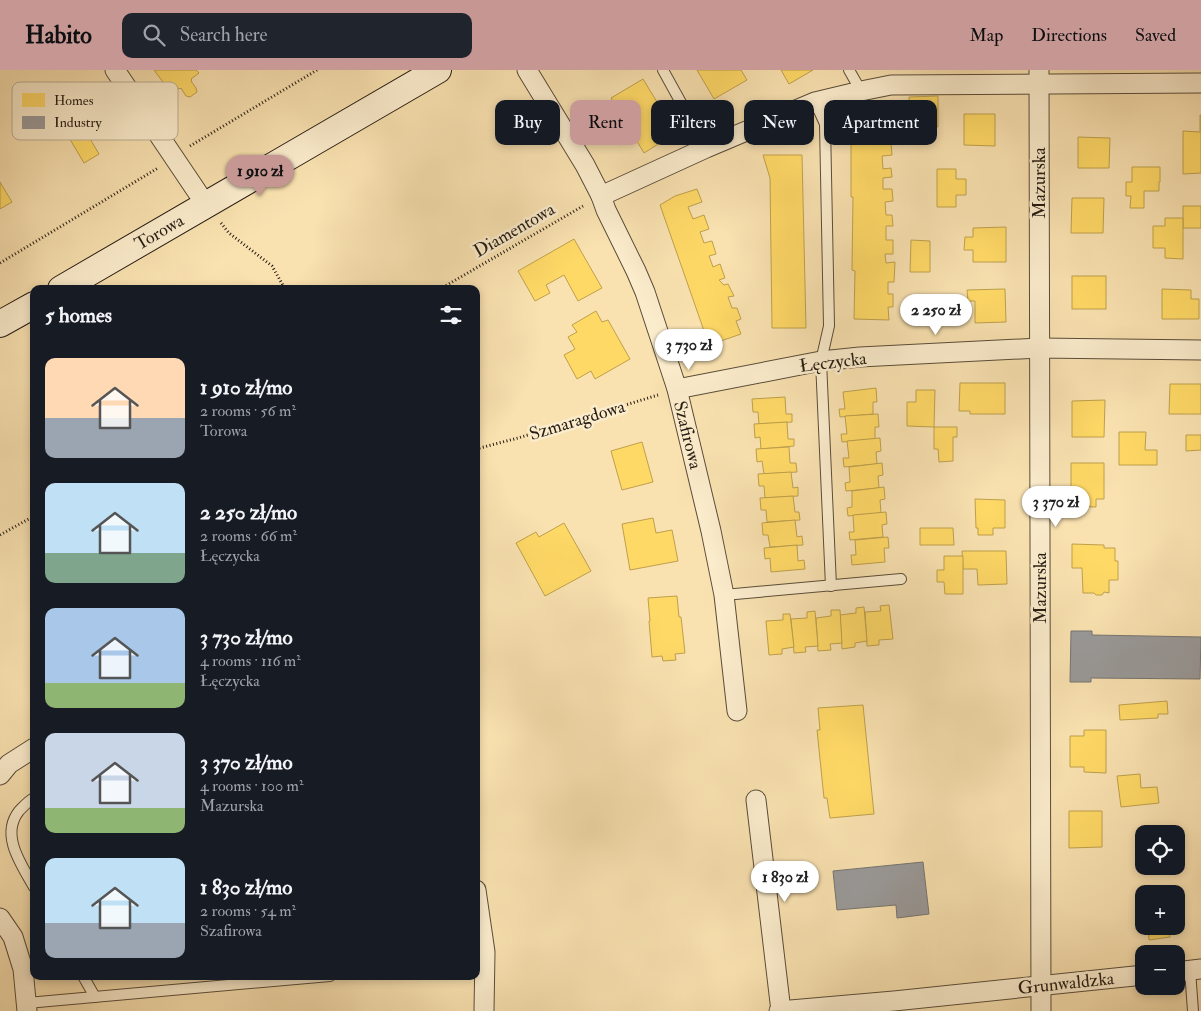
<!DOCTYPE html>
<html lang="en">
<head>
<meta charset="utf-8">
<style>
  body { margin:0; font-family:"IM FELL Double Pica",serif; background:#20242c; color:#f1f3f6; height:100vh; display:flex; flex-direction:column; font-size:19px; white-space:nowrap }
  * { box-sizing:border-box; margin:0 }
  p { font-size:16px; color:#9ea1a6 }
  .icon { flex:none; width:28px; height:28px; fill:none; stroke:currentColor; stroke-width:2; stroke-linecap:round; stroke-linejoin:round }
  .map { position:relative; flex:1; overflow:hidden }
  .details { position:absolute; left:30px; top:215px; width:450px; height:695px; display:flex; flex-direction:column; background:#171b24; border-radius:10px; box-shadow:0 2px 8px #0003 }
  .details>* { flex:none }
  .banner { position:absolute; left:495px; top:30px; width:475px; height:45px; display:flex; gap:10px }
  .controls { position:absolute; left:1135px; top:755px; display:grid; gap:10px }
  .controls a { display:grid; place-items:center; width:50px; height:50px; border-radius:10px; background:#171b24; box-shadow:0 2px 8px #0003; font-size:25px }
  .price { position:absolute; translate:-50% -42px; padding:0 11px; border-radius:18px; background:#fff; color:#222; font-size:16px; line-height:32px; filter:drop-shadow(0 1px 2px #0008) }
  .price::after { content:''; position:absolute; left:50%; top:30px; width:15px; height:11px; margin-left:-8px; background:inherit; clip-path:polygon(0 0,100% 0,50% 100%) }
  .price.on { background:#c59692; color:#111 }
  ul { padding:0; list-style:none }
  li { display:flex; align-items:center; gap:15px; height:125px; padding:0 15px }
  li span { display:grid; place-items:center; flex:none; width:140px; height:100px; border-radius:10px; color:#555 }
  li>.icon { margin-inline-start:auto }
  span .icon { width:60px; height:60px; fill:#fffc; stroke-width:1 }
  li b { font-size:21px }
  h2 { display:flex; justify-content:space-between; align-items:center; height:60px; padding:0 15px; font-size:21px }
  .chip { padding:0 18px; border-radius:10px; background:#171b24; box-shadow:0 2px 8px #0003; font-size:18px; line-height:45px }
  .chip.on { background:#c59692; color:#111 }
  header { display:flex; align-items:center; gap:30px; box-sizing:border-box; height:70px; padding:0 25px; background:#c59692; color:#111 }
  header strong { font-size:24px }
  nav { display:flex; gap:28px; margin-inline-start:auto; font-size:18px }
  .search { width:350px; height:45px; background:#20242c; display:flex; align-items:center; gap:12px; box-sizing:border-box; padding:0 18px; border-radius:10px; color:#9ea1a6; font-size:19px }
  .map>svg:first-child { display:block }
  .homes { fill:#ffd966; stroke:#bea04d }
  .industry { fill:#999; stroke:#767471 }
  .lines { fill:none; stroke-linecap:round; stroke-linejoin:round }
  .lane-casing { stroke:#5a4d3a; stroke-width:12 }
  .street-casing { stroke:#5a4d3a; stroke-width:21 }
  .secondary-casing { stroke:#251c13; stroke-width:28 }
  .path { stroke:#251c13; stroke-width:3; stroke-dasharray:1 2.5; stroke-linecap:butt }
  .lane { stroke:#fbeccc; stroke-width:10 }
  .street { stroke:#fbeccc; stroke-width:19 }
  .secondary { stroke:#fbeccc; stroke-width:26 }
  .labels { text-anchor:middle; stroke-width:5; stroke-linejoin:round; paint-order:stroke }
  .street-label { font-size:18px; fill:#251c13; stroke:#fbeccc }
  .key { fill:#fbeccc; stroke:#bbae94; stroke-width:1 }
  .key-label { font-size:14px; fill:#251c13 }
</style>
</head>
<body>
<header>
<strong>Habito</strong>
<div class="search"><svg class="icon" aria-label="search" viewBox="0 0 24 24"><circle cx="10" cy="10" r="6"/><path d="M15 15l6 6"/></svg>Search here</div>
<nav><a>Map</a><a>Directions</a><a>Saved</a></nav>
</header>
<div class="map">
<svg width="1201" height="941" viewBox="0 0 1201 941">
  <rect width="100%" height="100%" fill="#f9e1b0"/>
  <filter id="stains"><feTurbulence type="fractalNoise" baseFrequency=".004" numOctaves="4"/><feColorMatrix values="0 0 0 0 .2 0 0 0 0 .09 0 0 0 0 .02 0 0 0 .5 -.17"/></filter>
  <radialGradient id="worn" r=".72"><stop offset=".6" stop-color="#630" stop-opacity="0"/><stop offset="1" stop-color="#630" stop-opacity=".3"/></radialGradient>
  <g class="homes">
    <polygon points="154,0 196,0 199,3 191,9 192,10 191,11 196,18 197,22 190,27 186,26 181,18 180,19 179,18 171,23"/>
    <polygon points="697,0 741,0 747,10 714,29"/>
    <polygon points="781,0 813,0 789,14"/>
    <polygon points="643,9 676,63 644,83 611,28"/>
    <polygon points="74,14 87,36 90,34 102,55 94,60 97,63 89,67 99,84 84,93 68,66 71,65 57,42 70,34 62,21"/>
    <polygon points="938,26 938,57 909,58 909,27"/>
    <polygon points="964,44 995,44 995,76 964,75"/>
    <polygon points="1200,45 1201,45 1201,103 1183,104 1183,61 1200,62"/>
    <polygon points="892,47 892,60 882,61 883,73 891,73 892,85 882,86 883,99 891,98 892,107 883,108 883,119 892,119 893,131 885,132 886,145 892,145 893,156 886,156 886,170 893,170 893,184 885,184 886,193 895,192 894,212 888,212 888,224 893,224 893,237 888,237 889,250 854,249 855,201 852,200 853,127 851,127 851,52"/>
    <polygon points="1078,67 1110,68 1109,98 1078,98"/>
    <polygon points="763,85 802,85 806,258 772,258 770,108"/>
    <polygon points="1132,97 1160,97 1160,112 1159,112 1159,121 1144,121 1144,138 1130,138 1131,126 1126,126 1126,112 1132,112"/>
    <polygon points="937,99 956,99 956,109 966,109 966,125 956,125 956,137 937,137"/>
    <polygon points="0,112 12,132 0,139"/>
    <polygon points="697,119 702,132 688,137 693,149 704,145 709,159 700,162 704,173 712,171 716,184 709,186 713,197 720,194 725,208 719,210 724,215 728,214 734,226 728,227 732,238 737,238 741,249 736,251 741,264 709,275 660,135 675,126"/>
    <polygon points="1072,128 1104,128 1103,163 1071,163"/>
    <rect x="1183" y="136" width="18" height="22"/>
    <polygon points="1165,148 1183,148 1183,189 1165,188 1165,178 1153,178 1153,156 1165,156"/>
    <polygon points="1006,157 1006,192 973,192 973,180 964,180 965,167 973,167 973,158"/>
    <polygon points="574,169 602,218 578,231 564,205 546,215 550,223 535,231 518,201"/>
    <polygon points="911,170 930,171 930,202 910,202"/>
    <rect x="1072" y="206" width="34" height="33"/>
    <polygon points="1005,219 1006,252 975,253 975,231 968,231 967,220"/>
    <polygon points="1162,219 1191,220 1191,229 1199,229 1199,249 1162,249"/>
    <polygon points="596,241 602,252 608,250 630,289 595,309 591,301 577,309 564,285 575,279 568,267 577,262 572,255"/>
    <polygon points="960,313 1005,313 1005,344 970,344 970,341 959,341"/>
    <polygon points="1170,314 1201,314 1201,344 1169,344"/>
    <polygon points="876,318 877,332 873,332 873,344 840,347 839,339 845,339 843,322"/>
    <polygon points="916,320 935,320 934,357 907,356 907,332 916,332"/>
    <polygon points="785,327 786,344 792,344 792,352 759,354 758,342 753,342 752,329"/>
    <polygon points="1105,330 1104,367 1072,367 1072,331"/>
    <polygon points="878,344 879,357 875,357 875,369 842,372 841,364 847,364 845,346"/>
    <polygon points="787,352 788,369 794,369 794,376 761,379 760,367 755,368 754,354"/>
    <polygon points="934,357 957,357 957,367 953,367 953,391 939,392 938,379 934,379"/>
    <polygon points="1119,362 1146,362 1145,380 1157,380 1157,395 1119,395"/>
    <polygon points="1186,365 1201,365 1201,380 1186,381"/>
    <polygon points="880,368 881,381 876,382 877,394 844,397 843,388 849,388 847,371"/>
    <polygon points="642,372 653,412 622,420 611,381"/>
    <polygon points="789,377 790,393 796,393 797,402 764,404 762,391 757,392 756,379"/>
    <polygon points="882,393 883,405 878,406 879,418 846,421 845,413 850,412 849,397"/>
    <polygon points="1071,393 1104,393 1104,429 1096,429 1096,437 1071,436"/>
    <polygon points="791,402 793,418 798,417 798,426 765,428 764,416 759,416 758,404"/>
    <polygon points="884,417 885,429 880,430 881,443 848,446 847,438 852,437 852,421"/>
    <polygon points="793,426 795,442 799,442 800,450 767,452 766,440 761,440 760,428"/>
    <polygon points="975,429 1005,430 1005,458 993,458 993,465 978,465 978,458 976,458"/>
    <polygon points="886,442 887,454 882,455 883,467 850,470 849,462 854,462 853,445"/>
    <polygon points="653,448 656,463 672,460 678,491 630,500 622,454"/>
    <polygon points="795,450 797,467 802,466 803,475 770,477 768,465 763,465 762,453"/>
    <polygon points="564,453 591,501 545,526 516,473 536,462 539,467"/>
    <polygon points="920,458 953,458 954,475 920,475"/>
    <polygon points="888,467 889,478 884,478 885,492 852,495 851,485 856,485 855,470"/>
    <polygon points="1072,474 1104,475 1104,478 1115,478 1115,491 1118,491 1118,510 1109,510 1109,523 1104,522 1102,525 1096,525 1094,523 1083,523 1082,498 1072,498"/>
    <polygon points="797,475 798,491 804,490 805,499 771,502 770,488 765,489 764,478"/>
    <polygon points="962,481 1006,481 1007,514 978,515 977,499 963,499"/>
    <polygon points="944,486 963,486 963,524 945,524 944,512 937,512 937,500 944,500"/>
    <polygon points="677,526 679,547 681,547 685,583 675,584 676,590 663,591 662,586 652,587 649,551 650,551 648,528"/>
    <polygon points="889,535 893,569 879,570 879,575 867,576 865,542 881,541 880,536"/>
    <polygon points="864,537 867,571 855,573 855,577 842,579 840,545 856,543 856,538"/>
    <polygon points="831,540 840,540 842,573 830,574 831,580 818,581 816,548 831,546"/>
    <polygon points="815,541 818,576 805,577 806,582 794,583 791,549 807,548 807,542"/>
    <polygon points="783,544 790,544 794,577 782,579 782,584 769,585 766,551 783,550"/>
    <polygon points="1167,631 1168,644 1158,644 1158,648 1120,650 1119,635"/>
    <polygon points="863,635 874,744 830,748 827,728 824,728 817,660 820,660 818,638"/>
    <polygon points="1084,660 1106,660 1106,703 1084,702 1084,697 1070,697 1070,666 1084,666"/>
    <polygon points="1140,704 1141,718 1157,717 1159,733 1121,737 1117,706"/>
    <polygon points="1069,741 1102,741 1102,777 1069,778"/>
    <polygon points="1148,856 1169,856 1170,867 1149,870"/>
  </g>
  <g class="industry">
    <polygon points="1071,561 1092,561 1092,565 1201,567 1200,609 1091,608 1091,612 1070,612"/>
    <polygon points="923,792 929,844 897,848 896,835 837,840 833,801"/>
  </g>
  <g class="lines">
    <g class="lane-casing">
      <g id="lane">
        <polyline points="663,0 706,78"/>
        <polyline points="849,0 861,21"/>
        <polyline points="815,32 825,54 829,256 821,291 831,516"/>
        <polyline points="724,525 901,509"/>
        <path d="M34 728C28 731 24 736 19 741 0 765 21 794 34 817"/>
        <polyline points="1190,900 1193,941"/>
        <polyline points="83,906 95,927"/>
        <polyline points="27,933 330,906"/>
      </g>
    </g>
    <g class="street-casing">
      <g id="street">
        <polyline points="115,0 206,135"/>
        <polyline points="527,0 585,95 601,126 606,140 636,201 645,222 677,319 711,461 724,525 737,641"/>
        <polyline points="1039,0 1041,941"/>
        <polyline points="601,126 706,78 815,32 861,21 891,15 1201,13"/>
        <polyline points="677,319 821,291 860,287 1039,278 1201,280"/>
        <polyline points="0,705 9,694 34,678"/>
        <polyline points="756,730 781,941"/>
        <polyline points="476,820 485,882 484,941"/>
        <polyline points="0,848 13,867 23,899 27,941"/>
        <polyline points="1176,902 1201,899"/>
        <polyline points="779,941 894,931 1144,905"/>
      </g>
    </g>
    <g class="secondary-casing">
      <g id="secondary">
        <polyline points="61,219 438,0"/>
        <polyline points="0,254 34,235"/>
      </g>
    </g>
    <g class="path">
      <polyline points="190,76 317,0"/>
      <polyline points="221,153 229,163 272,196 285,219"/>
      <polyline points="0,193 158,98"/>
      <polyline points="440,219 583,136"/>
      <polyline points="476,379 518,368 658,325"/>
      <polyline points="0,465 34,446"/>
    </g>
    <use href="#lane" class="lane"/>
    <use href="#street" class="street"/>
    <use href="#secondary" class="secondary"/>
  </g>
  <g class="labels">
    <g class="street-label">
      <text transform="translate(1039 113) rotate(-90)" y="6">Mazurska</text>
      <text transform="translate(514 160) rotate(-30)" y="6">Diamentowa</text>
      <text transform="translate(159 162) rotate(-30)" y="6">Torowa</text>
      <text transform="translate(833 292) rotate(-7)" y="6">Łęczycka</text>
      <text transform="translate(577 350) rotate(-17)" y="6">Szmaragdowa</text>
      <text transform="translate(688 365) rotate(76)" y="6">Szafirowa</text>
      <text transform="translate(1040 518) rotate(-90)" y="6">Mazurska</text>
      <text transform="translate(1066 913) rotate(-6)" y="6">Grunwaldzka</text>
    </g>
  </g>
  <rect x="12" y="12" width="166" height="58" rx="8" class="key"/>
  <rect x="22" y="23" width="23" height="14" fill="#ffd966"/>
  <rect x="22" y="46" width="23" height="13" fill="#999"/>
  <g class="key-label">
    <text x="54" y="35">Homes</text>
    <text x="54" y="57">Industry</text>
  </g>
  <rect width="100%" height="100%" filter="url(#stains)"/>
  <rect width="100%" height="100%" fill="url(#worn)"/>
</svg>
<div class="controls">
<a><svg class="icon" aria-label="locate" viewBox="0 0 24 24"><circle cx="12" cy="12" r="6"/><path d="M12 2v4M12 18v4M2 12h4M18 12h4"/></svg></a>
<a>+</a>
<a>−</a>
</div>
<b class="price on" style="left:260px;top:127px">1 910 zł</b>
<b class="price" style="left:936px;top:266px">2 250 zł</b>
<b class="price" style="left:689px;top:301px">3 730 zł</b>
<b class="price" style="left:1056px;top:458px">3 370 zł</b>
<b class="price" style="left:785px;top:833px">1 830 zł</b>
<div class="banner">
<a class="chip">Buy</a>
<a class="chip on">Rent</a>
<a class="chip">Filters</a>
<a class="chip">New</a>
<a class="chip">Apartment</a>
</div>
<section class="details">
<h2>5 homes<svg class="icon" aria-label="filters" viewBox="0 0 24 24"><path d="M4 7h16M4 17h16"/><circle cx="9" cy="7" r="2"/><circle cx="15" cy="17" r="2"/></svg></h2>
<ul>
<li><span style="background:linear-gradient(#ffd9b3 60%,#9aa5b1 0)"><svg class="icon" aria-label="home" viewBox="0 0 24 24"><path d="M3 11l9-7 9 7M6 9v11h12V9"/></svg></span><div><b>1 910 zł/mo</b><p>2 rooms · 56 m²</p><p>Torowa</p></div></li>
<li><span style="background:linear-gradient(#bfe0f5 70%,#7fa58c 0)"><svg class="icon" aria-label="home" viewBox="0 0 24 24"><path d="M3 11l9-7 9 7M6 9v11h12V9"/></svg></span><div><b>2 250 zł/mo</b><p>2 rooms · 66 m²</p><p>Łęczycka</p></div></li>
<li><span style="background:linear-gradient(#a9c7e8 75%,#8fb573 0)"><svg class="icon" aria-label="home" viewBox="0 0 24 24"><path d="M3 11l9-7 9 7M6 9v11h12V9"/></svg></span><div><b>3 730 zł/mo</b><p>4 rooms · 116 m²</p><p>Łęczycka</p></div></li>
<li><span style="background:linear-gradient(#c9d6e8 75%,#8fb573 0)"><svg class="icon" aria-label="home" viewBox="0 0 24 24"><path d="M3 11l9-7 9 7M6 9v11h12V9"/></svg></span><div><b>3 370 zł/mo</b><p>4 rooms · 100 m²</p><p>Mazurska</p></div></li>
<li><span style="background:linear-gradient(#bfe0f5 65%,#9aa5b1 0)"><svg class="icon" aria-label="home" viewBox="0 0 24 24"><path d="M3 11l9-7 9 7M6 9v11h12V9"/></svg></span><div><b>1 830 zł/mo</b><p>2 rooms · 54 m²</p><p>Szafirowa</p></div></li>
</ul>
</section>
</div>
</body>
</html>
